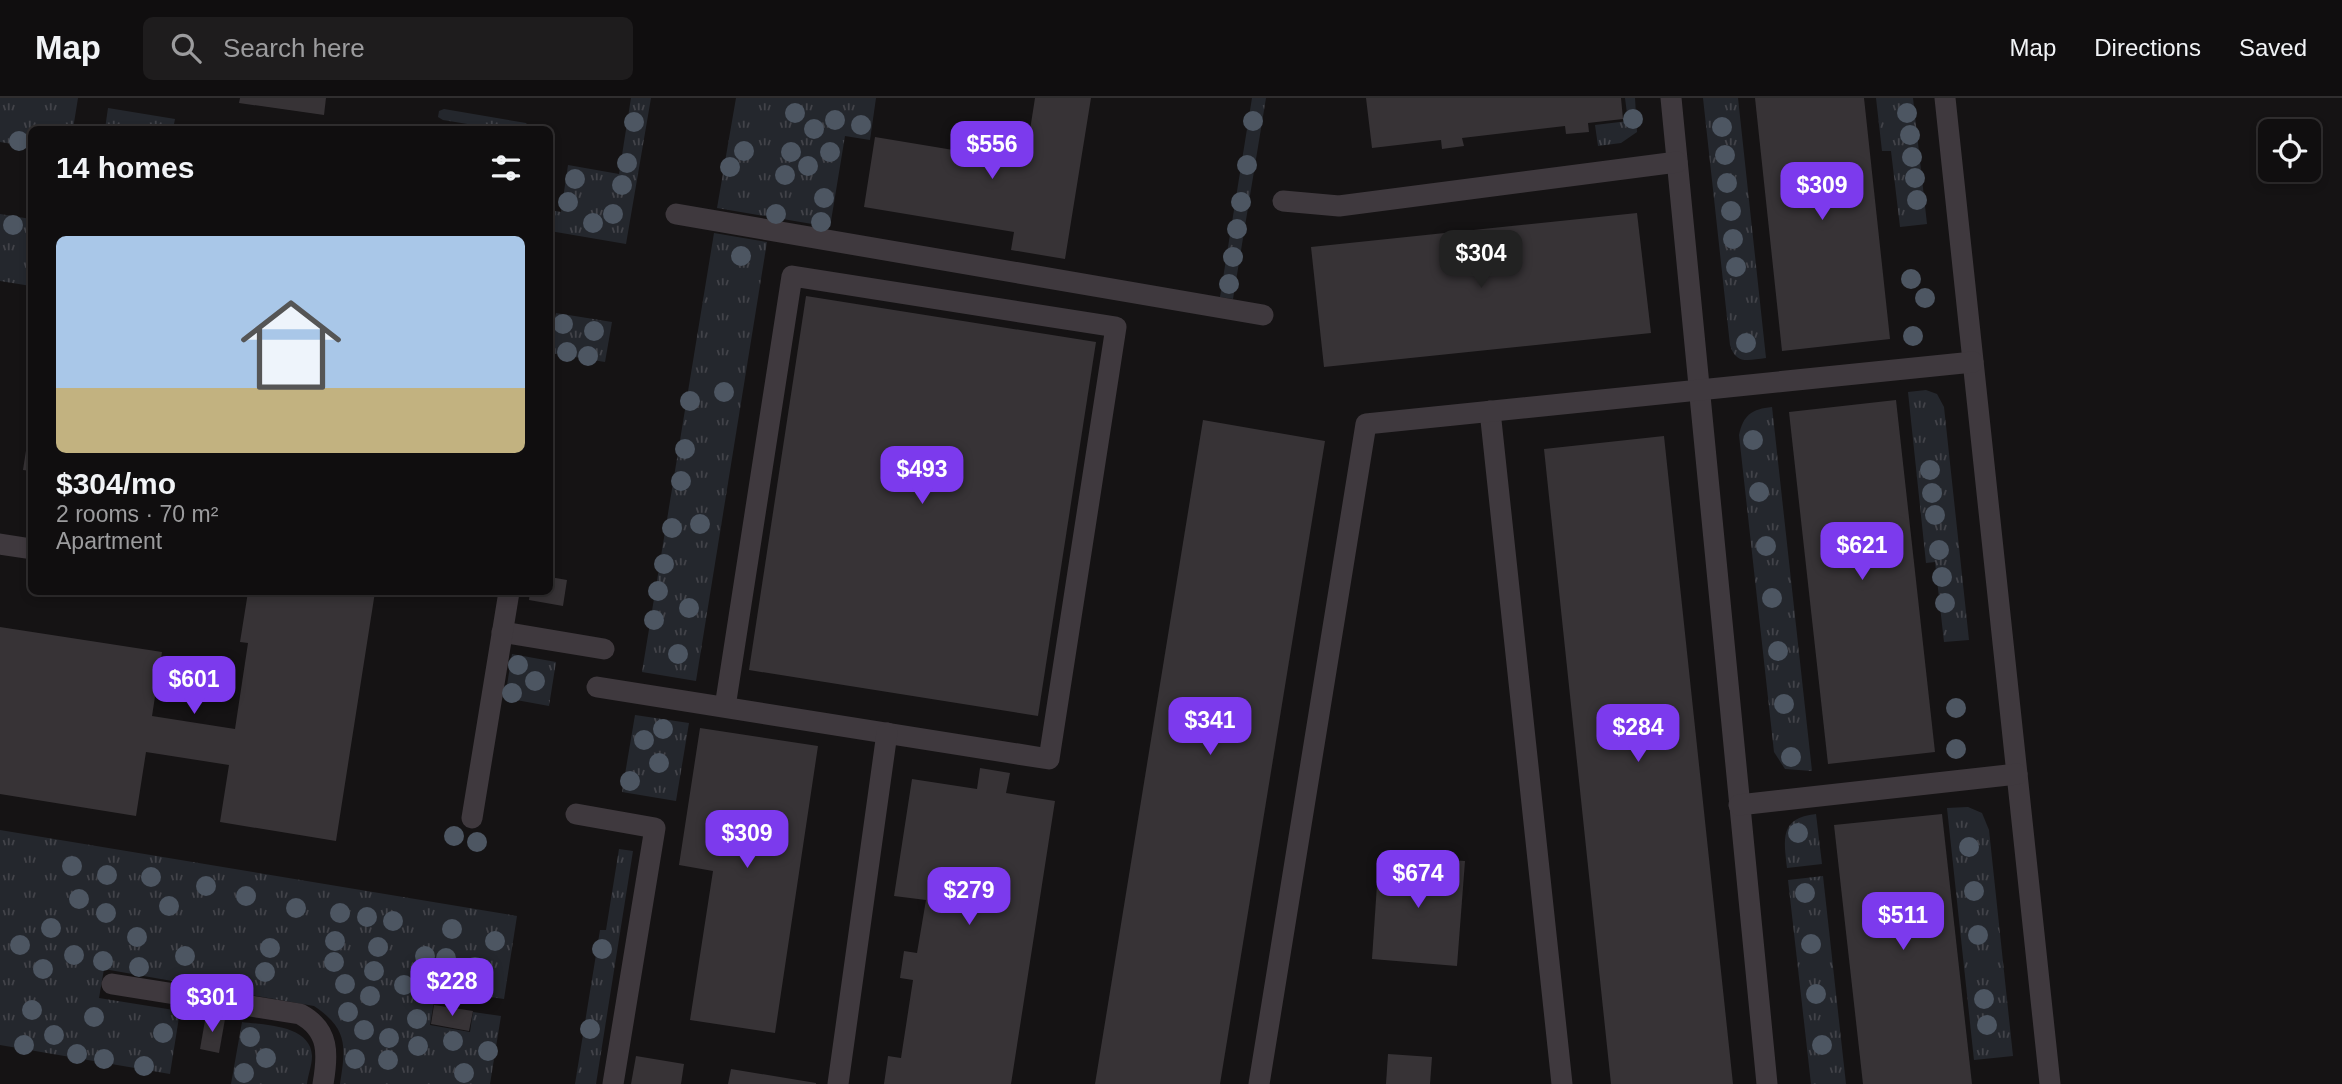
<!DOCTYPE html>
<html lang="en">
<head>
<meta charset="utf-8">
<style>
  body { margin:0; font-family:Helvetica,sans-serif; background:#1e1c1d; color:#f1f3f6; height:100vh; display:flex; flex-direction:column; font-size:26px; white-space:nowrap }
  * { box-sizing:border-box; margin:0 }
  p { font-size:23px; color:#9c9c9e }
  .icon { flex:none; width:38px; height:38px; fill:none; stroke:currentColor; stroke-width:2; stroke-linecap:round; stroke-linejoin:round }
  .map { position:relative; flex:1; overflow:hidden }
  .drawer { position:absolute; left:28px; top:28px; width:525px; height:469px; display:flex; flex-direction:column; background:#100e0f; border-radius:10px; box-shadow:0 4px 10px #0003,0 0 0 2px #302e2f }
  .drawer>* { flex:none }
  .tools { position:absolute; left:2258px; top:21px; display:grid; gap:14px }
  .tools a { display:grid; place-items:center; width:63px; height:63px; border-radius:10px; background:#100e0f; box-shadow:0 4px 10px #0003,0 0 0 2px #302e2f; font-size:35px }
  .price { position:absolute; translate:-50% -60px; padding:0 16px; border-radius:14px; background:#7c3aed; color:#fff; font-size:23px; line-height:46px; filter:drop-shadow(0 2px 4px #0008) }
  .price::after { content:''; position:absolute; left:50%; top:42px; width:21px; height:16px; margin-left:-10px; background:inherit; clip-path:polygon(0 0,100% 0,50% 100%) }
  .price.on { background:#222; color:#fff }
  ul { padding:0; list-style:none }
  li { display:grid; align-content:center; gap:14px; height:371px; padding:0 28px }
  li+li { border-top:2px solid #302e2f }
  li span { display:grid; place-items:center; height:217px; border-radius:10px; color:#555 }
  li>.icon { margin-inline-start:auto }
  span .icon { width:126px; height:126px; fill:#fffc; stroke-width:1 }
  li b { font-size:30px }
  h2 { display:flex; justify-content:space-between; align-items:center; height:84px; padding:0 28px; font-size:30px }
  header { display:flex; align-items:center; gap:42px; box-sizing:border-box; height:98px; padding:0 35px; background:#100e0f; border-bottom:2px solid #302e2f }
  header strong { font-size:33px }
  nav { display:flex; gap:38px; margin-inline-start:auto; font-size:24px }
  .search { width:490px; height:63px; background:#1e1c1d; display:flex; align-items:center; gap:18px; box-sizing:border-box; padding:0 24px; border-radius:10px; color:#9c9c9e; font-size:26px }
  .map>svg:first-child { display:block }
  .grass { fill:url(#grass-tufts) }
  .building { fill:#373336 }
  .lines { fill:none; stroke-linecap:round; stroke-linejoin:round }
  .lane { stroke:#3f393e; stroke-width:21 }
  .tree { fill:#4d5662 }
</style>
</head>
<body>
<header>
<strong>Map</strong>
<div class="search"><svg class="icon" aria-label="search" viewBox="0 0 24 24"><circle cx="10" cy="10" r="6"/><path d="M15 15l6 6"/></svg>Search here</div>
<nav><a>Map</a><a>Directions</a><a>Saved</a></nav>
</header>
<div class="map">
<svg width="2342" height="986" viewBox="0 0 2342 986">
  <defs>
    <pattern id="grass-tufts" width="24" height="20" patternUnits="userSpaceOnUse" patternTransform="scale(1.75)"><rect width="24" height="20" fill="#24272d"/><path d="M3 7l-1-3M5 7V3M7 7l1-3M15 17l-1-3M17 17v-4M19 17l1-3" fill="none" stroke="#424349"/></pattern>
  </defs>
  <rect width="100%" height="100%" fill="#151314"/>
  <g class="grass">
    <polygon points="0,0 78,0 73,31 32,32 31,49 0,44"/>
    <polygon points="631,0 651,0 626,146 550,133 550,112 561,114 568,67 619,76"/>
    <polygon points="736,0 876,0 870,42 845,38 830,129 717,110"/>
    <polygon points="1252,0 1266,0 1233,201 1220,199"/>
    <polygon points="1625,0 1635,0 1637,34 1621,45 1598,48 1595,27 1628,23"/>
    <path d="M1703 0H1738L1766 260C1748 262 1736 267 1730 247Z"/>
    <polygon points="1876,0 1913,0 1927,126 1900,129 1891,53 1882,53"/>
    <polygon points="108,10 175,21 173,31 105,31"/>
    <polygon points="444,11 526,25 531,31 498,31 443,22 438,19 439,13"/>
    <polygon points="0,116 31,121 31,188 0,183"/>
    <polygon points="714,135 767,144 696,583 642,574"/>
    <polygon points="556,215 612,224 605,264 550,255"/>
    <polygon points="1926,292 1937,296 1944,309 1969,542 1944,544 1935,464 1926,465 1908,294"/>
    <path d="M1772 309 1812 673 1785 671 1774 654 1739 337C1743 317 1752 311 1772 309Z"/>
    <polygon points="512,556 556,564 549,608 505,600"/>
    <polygon points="635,617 689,625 676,703 622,694"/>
    <polygon points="1968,709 1982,715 1989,732 2013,958 1974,962 1947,710"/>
    <path d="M1816 716 1822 766 1787 770C1784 741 1779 720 1816 716Z"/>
    <path d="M0 732 517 818 504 901 436 891 430 927 470 934 473 914 501 918 490 986H340C346 948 348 931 314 908L104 871 99 900 180 913 170 976 0 947Z"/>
    <polygon points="619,751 633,753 596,986 575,986 600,832 606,832"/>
    <polygon points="1823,778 1846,986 1811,986 1788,782"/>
    <path d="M242 924C264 927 311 927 312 958 312 967 308 977 307 986H231Z"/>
  </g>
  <g class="building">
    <polygon points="240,0 326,0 324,17 239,5"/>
    <polygon points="1035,0 1091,0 1065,161 1011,152 1014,134 864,109 875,39 1025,64"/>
    <polygon points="1366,0 1621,0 1623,21 1588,25 1589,34 1566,36 1565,28 1462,40 1464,48 1442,51 1441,42 1372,50"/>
    <polygon points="1755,0 1864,0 1890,241 1782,253"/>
    <polygon points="1637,115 1651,235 1324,269 1311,149"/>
    <polygon points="806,198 1096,244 1038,618 749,572"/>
    <polygon points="1896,302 1935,654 1828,666 1789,314"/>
    <polygon points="1203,322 1325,343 1220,986 1095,986"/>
    <polygon points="30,327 32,327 32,373 23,372"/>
    <polygon points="1664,338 1733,986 1611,986 1544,351"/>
    <polygon points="550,479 567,482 563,508 529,502 530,494 550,494"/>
    <polygon points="248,494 375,494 336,743 220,724 229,667 146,654 136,718 0,696 0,529 162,554 152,618 235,631 248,545 240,544"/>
    <polygon points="700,630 818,648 775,935 690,922 713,773 679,767"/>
    <polygon points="980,670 1010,675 1006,695 1055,703 1011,986 884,986 888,958 901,960 913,882 900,880 904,853 917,855 926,802 894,798 912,681 977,691"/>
    <polygon points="1942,716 1972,986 1863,986 1834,727"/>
    <polygon points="1379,757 1465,763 1457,868 1372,861"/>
    <polygon points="434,907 473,913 469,933 431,926"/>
    <polygon points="206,917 225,921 219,955 200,951"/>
    <polygon points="1388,956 1432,959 1430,986 1386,986"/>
    <polygon points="636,958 684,966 681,986 631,986"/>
    <polygon points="731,971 816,985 816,986 728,986"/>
  </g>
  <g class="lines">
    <g class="lane">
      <polyline points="1671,0 1767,986"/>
      <polyline points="1945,0 2050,986"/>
      <polyline points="1283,103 1339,108 1677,64"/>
      <polyline points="676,116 1263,217"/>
      <polyline points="1490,313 1562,986"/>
      <polyline points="0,446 32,451"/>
      <polyline points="502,534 604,551"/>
      <polyline points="597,589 1049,661 1116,229 792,178 725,609"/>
      <polyline points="1739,707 2017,676"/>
      <polyline points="576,716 655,730 613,986"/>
      <polyline points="472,720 509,494"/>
      <path d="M112 886 300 916C330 932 328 957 323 986"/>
      <polyline points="838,986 887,635"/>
      <polyline points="1259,986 1366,326 1973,264"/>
    </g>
  </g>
  <g class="tree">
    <circle cx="795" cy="15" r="10"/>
    <circle cx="1907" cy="15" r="10"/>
    <circle cx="1633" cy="21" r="10"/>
    <circle cx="835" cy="22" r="10"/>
    <circle cx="1253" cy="23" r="10"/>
    <circle cx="634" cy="24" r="10"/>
    <circle cx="861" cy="27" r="10"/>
    <circle cx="1722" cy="29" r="10"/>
    <circle cx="814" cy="31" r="10"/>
    <circle cx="1910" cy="37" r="10"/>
    <circle cx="19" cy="43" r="10"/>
    <circle cx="744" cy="53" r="10"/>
    <circle cx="791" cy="54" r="10"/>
    <circle cx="830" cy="54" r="10"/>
    <circle cx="1725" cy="57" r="10"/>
    <circle cx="1912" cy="59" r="10"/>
    <circle cx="627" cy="65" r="10"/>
    <circle cx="1247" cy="67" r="10"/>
    <circle cx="808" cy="68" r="10"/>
    <circle cx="730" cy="69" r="10"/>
    <circle cx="785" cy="77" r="10"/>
    <circle cx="1915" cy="80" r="10"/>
    <circle cx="575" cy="81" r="10"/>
    <circle cx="1727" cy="85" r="10"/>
    <circle cx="622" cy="87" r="10"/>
    <circle cx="824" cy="100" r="10"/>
    <circle cx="1917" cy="102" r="10"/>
    <circle cx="568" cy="104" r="10"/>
    <circle cx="1241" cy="104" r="10"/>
    <circle cx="1731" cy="113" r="10"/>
    <circle cx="613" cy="116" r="10"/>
    <circle cx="776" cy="116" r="10"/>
    <circle cx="821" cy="124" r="10"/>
    <circle cx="593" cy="125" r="10"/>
    <circle cx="13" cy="127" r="10"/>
    <circle cx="1237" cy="131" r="10"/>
    <circle cx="1733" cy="141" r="10"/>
    <circle cx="741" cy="158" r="10"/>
    <circle cx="1233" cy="159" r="10"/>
    <circle cx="1736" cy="169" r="10"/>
    <circle cx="1911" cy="181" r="10"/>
    <circle cx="1229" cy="186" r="10"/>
    <circle cx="1925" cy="200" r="10"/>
    <circle cx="563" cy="226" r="10"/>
    <circle cx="594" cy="233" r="10"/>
    <circle cx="1913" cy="238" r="10"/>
    <circle cx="1746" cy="245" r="10"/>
    <circle cx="567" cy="254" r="10"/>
    <circle cx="588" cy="258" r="10"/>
    <circle cx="724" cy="294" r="10"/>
    <circle cx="690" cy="303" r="10"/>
    <circle cx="1753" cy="342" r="10"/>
    <circle cx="685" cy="351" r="10"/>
    <circle cx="1930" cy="372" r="10"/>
    <circle cx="681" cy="383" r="10"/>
    <circle cx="1759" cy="394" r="10"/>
    <circle cx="1932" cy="395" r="10"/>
    <circle cx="1935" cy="417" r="10"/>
    <circle cx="700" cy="426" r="10"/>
    <circle cx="672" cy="430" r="10"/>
    <circle cx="1766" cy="448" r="10"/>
    <circle cx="1939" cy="452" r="10"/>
    <circle cx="664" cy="466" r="10"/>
    <circle cx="1942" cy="479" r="10"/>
    <circle cx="658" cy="493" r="10"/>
    <circle cx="1772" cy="500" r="10"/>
    <circle cx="1945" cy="505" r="10"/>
    <circle cx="689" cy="510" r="10"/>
    <circle cx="654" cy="522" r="10"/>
    <circle cx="1778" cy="553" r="10"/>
    <circle cx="678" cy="556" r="10"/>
    <circle cx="518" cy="567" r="10"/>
    <circle cx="535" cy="583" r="10"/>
    <circle cx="512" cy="595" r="10"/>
    <circle cx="1784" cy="606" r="10"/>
    <circle cx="1956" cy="610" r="10"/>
    <circle cx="663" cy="631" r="10"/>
    <circle cx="644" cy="642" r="10"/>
    <circle cx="1956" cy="651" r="10"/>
    <circle cx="1791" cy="659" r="10"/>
    <circle cx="659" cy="665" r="10"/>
    <circle cx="630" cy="683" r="10"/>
    <circle cx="1798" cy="735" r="10"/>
    <circle cx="454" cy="738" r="10"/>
    <circle cx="477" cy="744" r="10"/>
    <circle cx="1969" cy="749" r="10"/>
    <circle cx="72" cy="768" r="10"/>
    <circle cx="107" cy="777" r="10"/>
    <circle cx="151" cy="779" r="10"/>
    <circle cx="206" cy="788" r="10"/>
    <circle cx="1974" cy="793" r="10"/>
    <circle cx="1805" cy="795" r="10"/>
    <circle cx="246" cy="798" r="10"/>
    <circle cx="79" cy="801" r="10"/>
    <circle cx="169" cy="808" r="10"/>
    <circle cx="296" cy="810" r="10"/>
    <circle cx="106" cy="815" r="10"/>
    <circle cx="340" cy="815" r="10"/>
    <circle cx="367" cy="819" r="10"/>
    <circle cx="393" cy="823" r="10"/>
    <circle cx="51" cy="830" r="10"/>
    <circle cx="452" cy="831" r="10"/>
    <circle cx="1978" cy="837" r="10"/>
    <circle cx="137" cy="839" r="10"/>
    <circle cx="335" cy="843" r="10"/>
    <circle cx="495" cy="843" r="10"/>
    <circle cx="1811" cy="846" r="10"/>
    <circle cx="20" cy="847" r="10"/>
    <circle cx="378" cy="849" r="10"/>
    <circle cx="270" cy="850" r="10"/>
    <circle cx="602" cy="851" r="10"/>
    <circle cx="74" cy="857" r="10"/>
    <circle cx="185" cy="858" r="10"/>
    <circle cx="425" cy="858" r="10"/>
    <circle cx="446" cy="860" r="10"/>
    <circle cx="103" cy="863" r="10"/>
    <circle cx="334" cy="864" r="10"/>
    <circle cx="139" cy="869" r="10"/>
    <circle cx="475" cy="869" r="10"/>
    <circle cx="43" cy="871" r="10"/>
    <circle cx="374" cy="873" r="10"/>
    <circle cx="265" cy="874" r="10"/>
    <circle cx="345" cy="886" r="10"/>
    <circle cx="404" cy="887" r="10"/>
    <circle cx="1816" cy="896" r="10"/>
    <circle cx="370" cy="898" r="10"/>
    <circle cx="1984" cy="901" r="10"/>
    <circle cx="32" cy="912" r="10"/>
    <circle cx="348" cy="914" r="10"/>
    <circle cx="94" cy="919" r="10"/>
    <circle cx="417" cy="921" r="10"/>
    <circle cx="1987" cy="927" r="10"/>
    <circle cx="590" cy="931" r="10"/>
    <circle cx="364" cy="932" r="10"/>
    <circle cx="163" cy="935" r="10"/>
    <circle cx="54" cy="937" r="10"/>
    <circle cx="250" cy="939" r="10"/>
    <circle cx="389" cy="940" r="10"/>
    <circle cx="453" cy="943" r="10"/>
    <circle cx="24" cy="947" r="10"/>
    <circle cx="1822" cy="947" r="10"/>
    <circle cx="418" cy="948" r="10"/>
    <circle cx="488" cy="953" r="10"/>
    <circle cx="77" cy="956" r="10"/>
    <circle cx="266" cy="960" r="10"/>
    <circle cx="104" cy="961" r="10"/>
    <circle cx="355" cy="961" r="10"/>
    <circle cx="388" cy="962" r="10"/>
    <circle cx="144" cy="968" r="10"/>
    <circle cx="244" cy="975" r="10"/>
    <circle cx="464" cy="975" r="10"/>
  </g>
</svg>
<div class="tools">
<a><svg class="icon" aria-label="locate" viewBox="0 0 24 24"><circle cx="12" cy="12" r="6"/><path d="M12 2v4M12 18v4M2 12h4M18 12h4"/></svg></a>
</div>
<b class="price" style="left:992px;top:83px">$556</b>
<b class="price" style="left:1822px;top:124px">$309</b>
<b class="price on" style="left:1481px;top:192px">$304</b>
<b class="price" style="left:922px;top:408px">$493</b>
<b class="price" style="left:1862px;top:484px">$621</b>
<b class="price" style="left:194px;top:618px">$601</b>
<b class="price" style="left:1210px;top:659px">$341</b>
<b class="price" style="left:1638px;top:666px">$284</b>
<b class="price" style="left:747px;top:772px">$309</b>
<b class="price" style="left:1418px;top:812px">$674</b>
<b class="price" style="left:969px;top:829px">$279</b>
<b class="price" style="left:1903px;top:854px">$511</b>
<b class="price" style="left:452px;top:920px">$228</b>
<b class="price" style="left:212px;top:936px">$301</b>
<section class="drawer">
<h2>14 homes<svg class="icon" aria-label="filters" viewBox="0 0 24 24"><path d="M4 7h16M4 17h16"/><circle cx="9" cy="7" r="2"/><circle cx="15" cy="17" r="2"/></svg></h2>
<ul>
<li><span style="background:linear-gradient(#a9c7e8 70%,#c2b280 0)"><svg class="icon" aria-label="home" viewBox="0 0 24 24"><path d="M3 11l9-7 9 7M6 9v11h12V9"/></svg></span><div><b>$304/mo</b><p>2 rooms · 70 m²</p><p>Apartment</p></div></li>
</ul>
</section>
</div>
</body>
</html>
